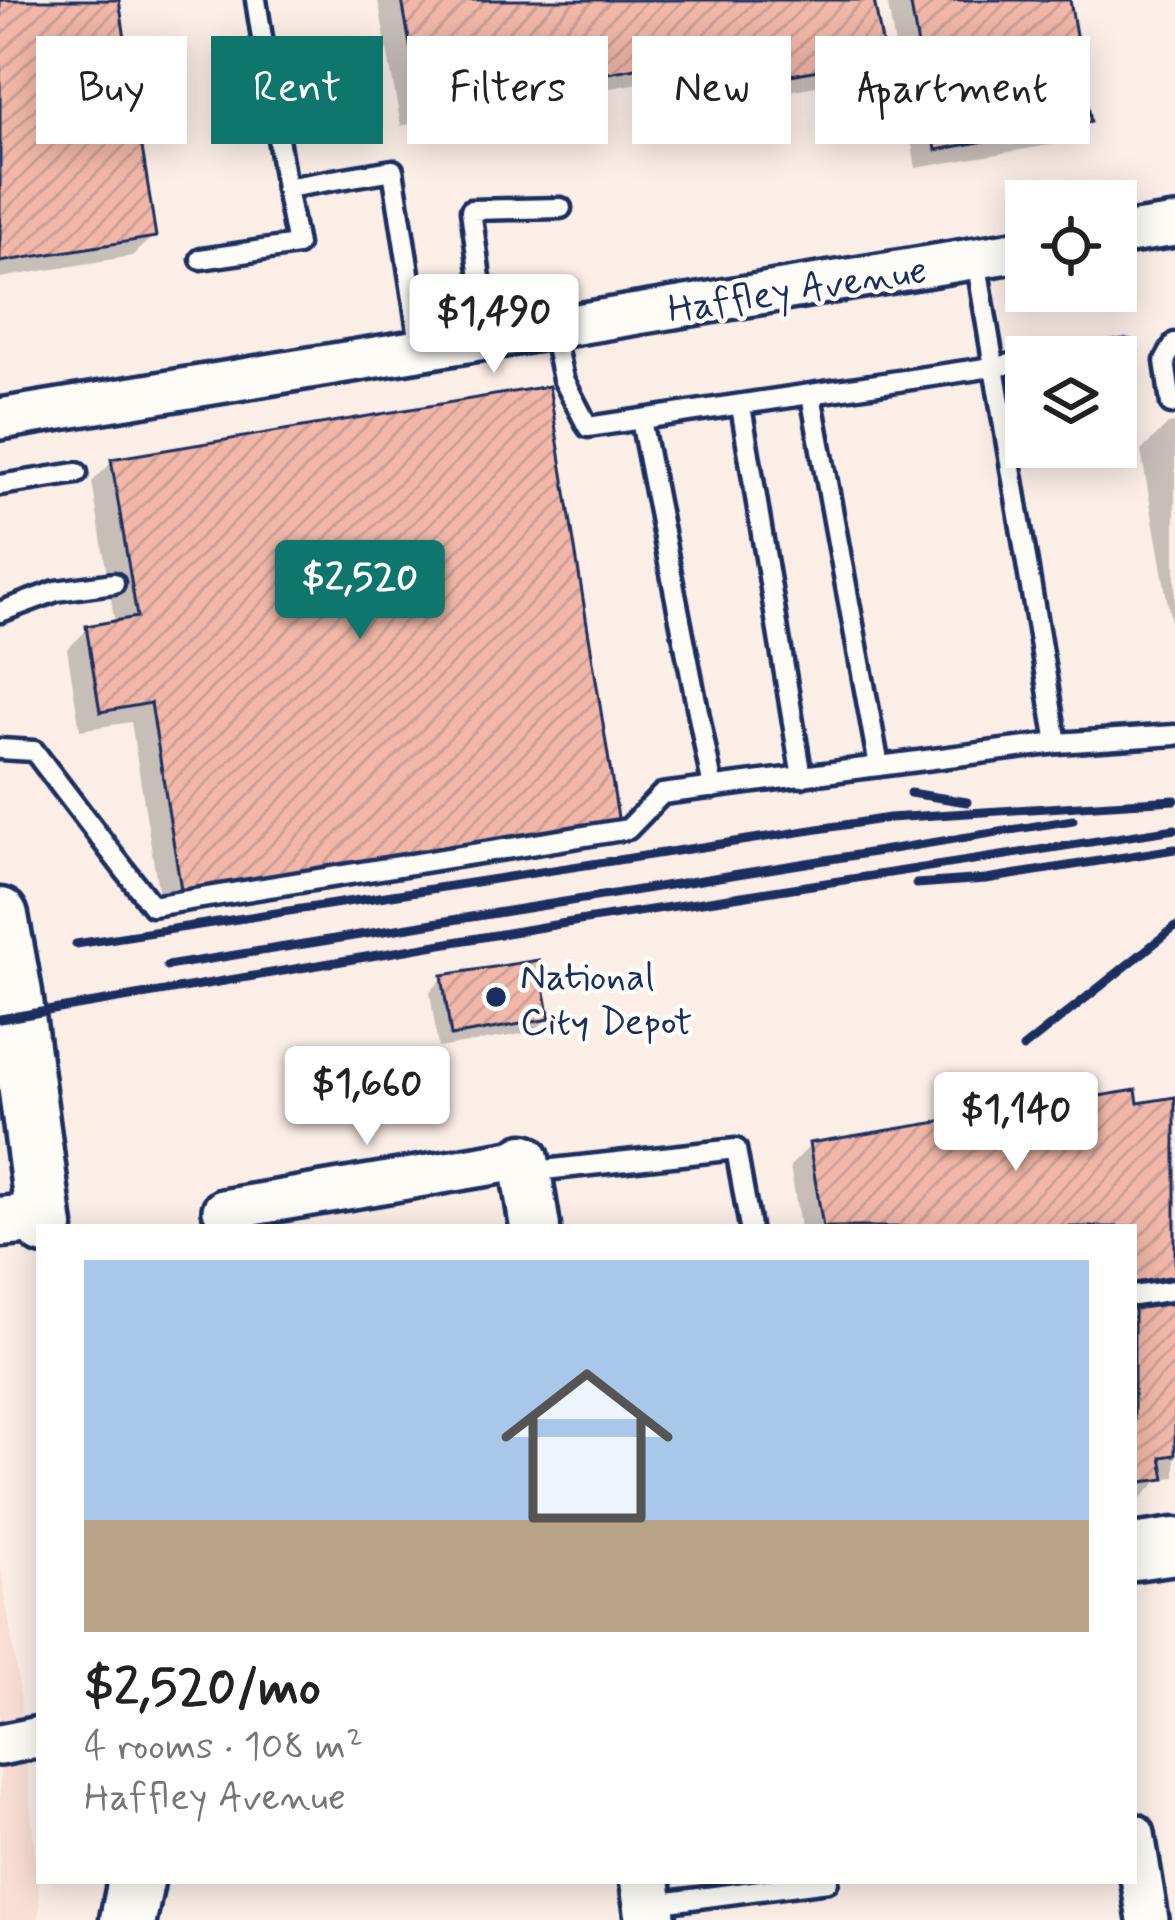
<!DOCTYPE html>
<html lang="en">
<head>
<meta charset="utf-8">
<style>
  body { margin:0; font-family:Mynerve,sans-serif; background:#f2f2f2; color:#222; height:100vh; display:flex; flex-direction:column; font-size:45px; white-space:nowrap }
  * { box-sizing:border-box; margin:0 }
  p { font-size:39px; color:#767676 }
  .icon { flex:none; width:66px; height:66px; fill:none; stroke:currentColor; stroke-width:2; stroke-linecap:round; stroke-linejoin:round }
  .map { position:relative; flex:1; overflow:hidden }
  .details { position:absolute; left:36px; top:1224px; width:1101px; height:660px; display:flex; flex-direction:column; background:#fff; border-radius:0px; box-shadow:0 6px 30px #0003 }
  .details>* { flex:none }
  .top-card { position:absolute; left:36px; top:36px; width:1104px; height:108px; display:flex; gap:24px }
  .controls { position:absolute; left:1005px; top:180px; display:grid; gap:24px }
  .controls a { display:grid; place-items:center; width:132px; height:132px; border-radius:0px; background:#fff; box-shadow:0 6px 30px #0003; font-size:60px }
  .price { position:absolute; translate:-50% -102px; padding:0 27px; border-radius:12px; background:#fff; color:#222; font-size:39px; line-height:78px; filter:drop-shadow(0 3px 6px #0008) }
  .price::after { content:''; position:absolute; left:50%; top:72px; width:36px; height:27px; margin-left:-18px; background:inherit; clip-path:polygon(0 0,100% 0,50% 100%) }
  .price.on { background:#0f766e; color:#fff }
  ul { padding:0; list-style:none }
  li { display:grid; align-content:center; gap:24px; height:636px; padding:0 48px }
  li+li { border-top:3px solid #e0e0e0 }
  li span { display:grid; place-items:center; height:372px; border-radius:0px; color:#555 }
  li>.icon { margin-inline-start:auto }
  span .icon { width:216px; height:216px; fill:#fffc; stroke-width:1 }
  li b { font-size:51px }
  .pill { padding:0 42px; border-radius:0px; background:#fff; box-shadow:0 6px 30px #0003; font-size:42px; line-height:108px }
  .pill.on { background:#0f766e; color:#fff }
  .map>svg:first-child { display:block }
  .built { fill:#f8ded4 }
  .shadow { fill:#0003 }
  .building { fill:url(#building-hatch); stroke:#1b2f5e; stroke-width:3 }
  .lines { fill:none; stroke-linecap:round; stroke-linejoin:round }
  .service-casing { stroke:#1b2f5e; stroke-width:27 }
  .minor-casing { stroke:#1b2f5e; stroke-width:48 }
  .tertiary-casing { stroke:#1b2f5e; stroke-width:57 }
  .secondary-casing { stroke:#1b2f5e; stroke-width:63 }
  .service { stroke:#fdfcf7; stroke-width:18 }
  .minor { stroke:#fdfcf7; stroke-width:39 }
  .tertiary { stroke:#fdfcf7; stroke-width:48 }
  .secondary { stroke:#fdfcf7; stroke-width:54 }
  .rail { stroke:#1b2f5e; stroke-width:9 }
  .poi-dot { fill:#1b2f5e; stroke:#fdfcf7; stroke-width:4.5 }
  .labels { text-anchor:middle; stroke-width:9; stroke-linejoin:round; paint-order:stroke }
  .street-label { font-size:39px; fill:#1b2f5e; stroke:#fdfcf7 }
  .poi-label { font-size:39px; fill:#1b2f5e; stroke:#fdfcf7; text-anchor:start }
</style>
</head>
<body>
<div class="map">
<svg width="1175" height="1920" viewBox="0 0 1175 1920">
  <defs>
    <pattern id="building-hatch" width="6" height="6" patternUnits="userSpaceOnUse" patternTransform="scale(3)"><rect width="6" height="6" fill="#f1b8a9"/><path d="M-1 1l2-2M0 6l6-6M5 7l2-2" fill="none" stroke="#ce9e94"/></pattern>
  </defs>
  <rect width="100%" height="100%" fill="#fbeee7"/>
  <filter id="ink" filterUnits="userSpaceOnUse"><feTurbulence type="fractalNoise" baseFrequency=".00833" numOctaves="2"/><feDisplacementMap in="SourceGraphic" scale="24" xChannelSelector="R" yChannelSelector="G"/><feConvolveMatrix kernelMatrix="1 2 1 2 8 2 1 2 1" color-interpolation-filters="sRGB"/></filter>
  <g filter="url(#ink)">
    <polygon class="built" points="0,1564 20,1694 40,1906 37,1920 0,1920"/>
    <g class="shadow">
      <polygon points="0,0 116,0 153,236 132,256 0,278"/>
      <polygon points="378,0 871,0 882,57 861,78 754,97 748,63 401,126"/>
      <polygon points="887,0 1067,0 1088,121 1068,142 916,168"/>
      <polygon points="1175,423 1175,645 1141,451 1168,424"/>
      <polygon points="113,461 596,843 162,914 131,722 80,730 67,649 88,629 115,624 92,482"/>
      <polygon points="443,978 547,1018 534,1032 438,1048 430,992"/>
      <polygon points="1175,1100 1175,1292 1134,1299 1134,1227 800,1227 790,1166 811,1145"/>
      <polygon points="1175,1306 1175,1477 1160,1479 1134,1505 1134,1312"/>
    </g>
    <g class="building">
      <polygon points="0,0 119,0 156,237 0,262"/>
      <polygon points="402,0 874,0 885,58 774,78 768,44 421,107"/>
      <polygon points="910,0 1070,0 1091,122 936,150"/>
      <polygon points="549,386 619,824 182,896 151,703 100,712 86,626 137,617 111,459"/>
      <polygon points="539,960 550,1019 451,1036 442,975"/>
      <polygon points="1136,1090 1138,1103 1175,1097 1175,1276 1134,1283 1134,1227 823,1227 809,1143"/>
      <polygon points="1175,1303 1175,1455 1161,1457 1165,1479 1134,1483 1134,1309"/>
    </g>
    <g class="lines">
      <g class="service-casing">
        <g id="service">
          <polyline points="256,0 286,188"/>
          <polyline points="201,259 297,245 286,188 393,170 421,350"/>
          <polyline points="976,259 1057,743"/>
          <polyline points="552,328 563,379 588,427 1026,362"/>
          <polyline points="488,339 471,210 561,208"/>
          <polyline points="1068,357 1126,351"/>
          <polyline points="811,395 879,766"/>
          <polyline points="1171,404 1165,361 1175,343"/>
          <polyline points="741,406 802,777"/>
          <polyline points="641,420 713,788"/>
          <polyline points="0,485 77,473"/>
          <polyline points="0,612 56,591 114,583"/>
          <polyline points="0,749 34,751 152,906 628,829 662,794 1057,743 1175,735"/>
          <polyline points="526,1172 736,1149 750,1227"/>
          <polyline points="1134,1296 1175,1290"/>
          <polyline points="653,1904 828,1881"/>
        </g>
      </g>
      <g class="minor-casing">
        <g id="minor">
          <polyline points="1116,235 1175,226"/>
          <polyline points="0,419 1026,250"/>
          <polyline points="223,1210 524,1159"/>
          <polyline points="0,1745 39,1737"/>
          <polyline points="1134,1834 1148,1920"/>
        </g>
      </g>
      <g class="tertiary-casing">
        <g id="tertiary">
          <polyline points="524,1159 535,1227"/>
          <polyline points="0,1222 43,1218"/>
          <polyline points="645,1881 651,1920"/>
        </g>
      </g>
      <g class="secondary-casing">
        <g id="secondary">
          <polyline points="0,916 14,993 45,1227"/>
          <polyline points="1134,1552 1175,1546"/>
          <polyline points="128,1920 136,1881"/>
        </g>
      </g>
      <use href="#service" class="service"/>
      <use href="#minor" class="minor"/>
      <use href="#tertiary" class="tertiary"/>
      <use href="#secondary" class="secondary"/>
      <g class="rail">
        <polyline points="910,793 967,802"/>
        <polyline points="916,884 986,879 1175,849"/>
        <polyline points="76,944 889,818 1175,800"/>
        <polyline points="167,966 1073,820"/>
        <polyline points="0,1019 566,923 1175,829"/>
        <polyline points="1023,1048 1175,927"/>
      </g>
    </g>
  </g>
  <circle class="poi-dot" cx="496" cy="997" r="12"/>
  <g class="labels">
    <g class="street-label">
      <text transform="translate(797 288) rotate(-9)" y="14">Haffley Avenue</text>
    </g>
    <g class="poi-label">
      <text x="520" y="989">National<tspan x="520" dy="45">City Depot</tspan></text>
    </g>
  </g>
</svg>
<div class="controls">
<a><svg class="icon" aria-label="locate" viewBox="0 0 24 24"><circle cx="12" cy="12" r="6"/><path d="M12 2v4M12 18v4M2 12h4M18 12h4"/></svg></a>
<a><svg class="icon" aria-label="layers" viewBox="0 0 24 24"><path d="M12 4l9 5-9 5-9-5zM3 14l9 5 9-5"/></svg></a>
</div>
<b class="price" style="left:494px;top:376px">$1,490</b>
<b class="price on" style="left:360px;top:642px">$2,520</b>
<b class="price" style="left:367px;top:1148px">$1,660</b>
<b class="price" style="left:1016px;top:1174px">$1,140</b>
<div class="top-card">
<a class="pill">Buy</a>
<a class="pill on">Rent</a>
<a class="pill">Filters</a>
<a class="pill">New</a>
<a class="pill">Apartment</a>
</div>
<section class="details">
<ul>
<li><span style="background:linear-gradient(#a9c7e8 70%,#b9a48a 0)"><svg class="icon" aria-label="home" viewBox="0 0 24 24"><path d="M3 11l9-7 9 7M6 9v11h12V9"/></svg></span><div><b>$2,520/mo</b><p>4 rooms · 108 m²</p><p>Haffley Avenue</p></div></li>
</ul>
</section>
</div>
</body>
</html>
